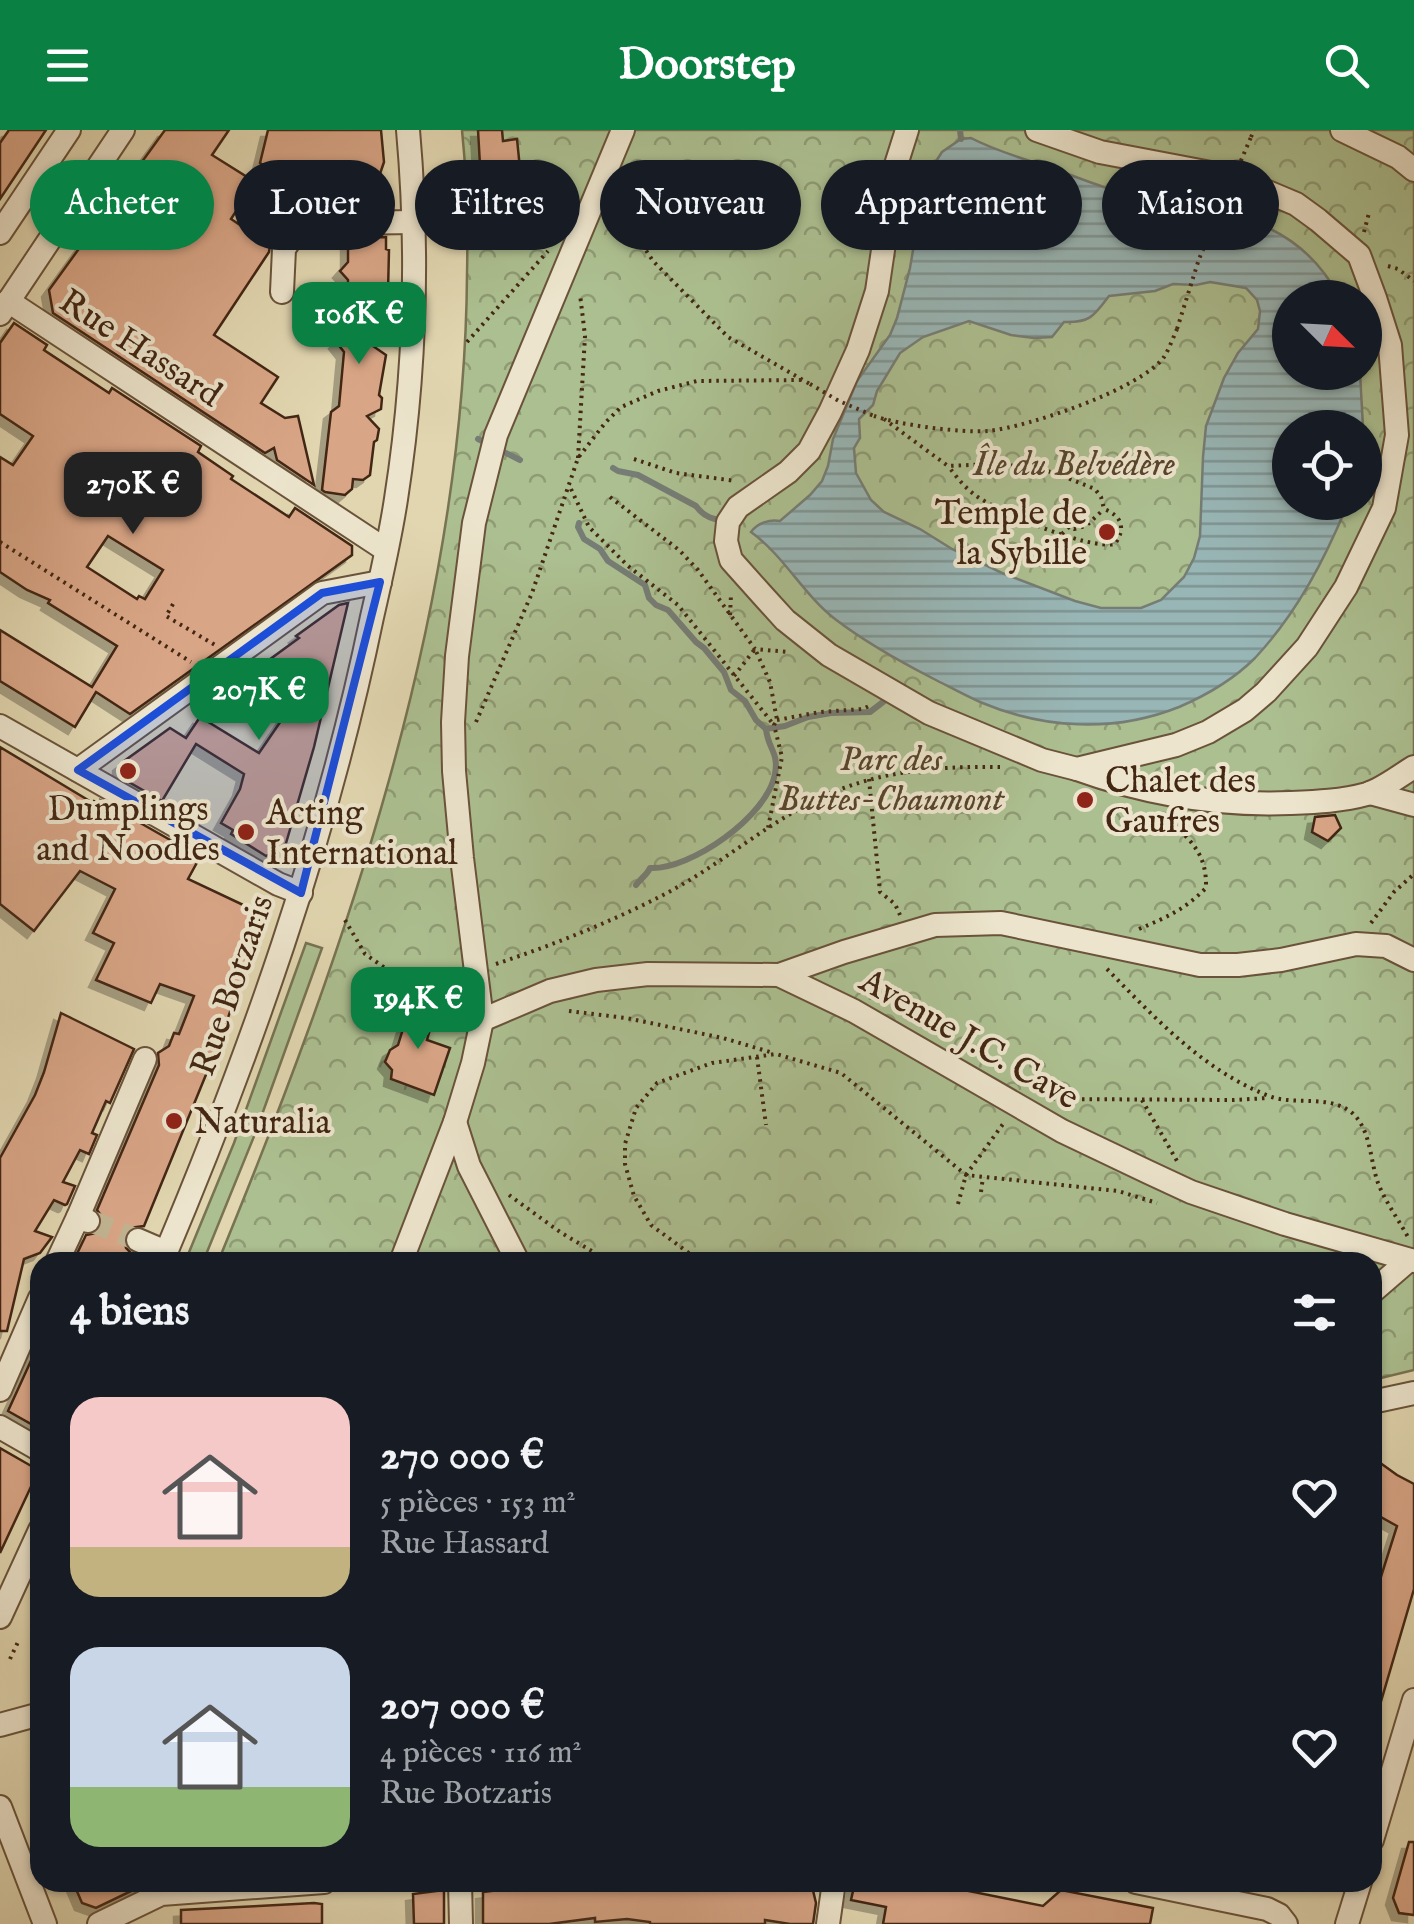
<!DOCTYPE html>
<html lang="fr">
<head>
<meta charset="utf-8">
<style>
  body { margin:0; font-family:"IM FELL English",serif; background:#242831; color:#f1f3f6; height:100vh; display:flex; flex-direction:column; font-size:38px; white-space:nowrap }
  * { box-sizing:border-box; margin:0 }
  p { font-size:32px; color:#9ea1a6 }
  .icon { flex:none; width:55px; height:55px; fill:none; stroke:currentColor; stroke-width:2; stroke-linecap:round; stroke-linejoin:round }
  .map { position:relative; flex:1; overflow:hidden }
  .side { position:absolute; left:30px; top:1122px; width:1352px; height:640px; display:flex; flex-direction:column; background:#171b24; border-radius:30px; box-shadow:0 2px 8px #0004 }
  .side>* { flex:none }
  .guide { position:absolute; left:30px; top:30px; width:1355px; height:90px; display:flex; gap:20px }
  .needle { width:65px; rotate:114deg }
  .buttons { position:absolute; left:1272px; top:150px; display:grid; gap:20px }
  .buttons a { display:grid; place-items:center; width:110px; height:110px; border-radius:50%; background:#171b24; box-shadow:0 2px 8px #0004; font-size:50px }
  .price { position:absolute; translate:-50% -85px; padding:0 22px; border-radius:20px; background:#0b8043; color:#fff; font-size:32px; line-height:65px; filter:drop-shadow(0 2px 5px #0008) }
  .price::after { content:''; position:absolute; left:50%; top:60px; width:30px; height:22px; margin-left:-15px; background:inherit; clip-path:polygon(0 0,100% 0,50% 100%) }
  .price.current { background:#222; color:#fff }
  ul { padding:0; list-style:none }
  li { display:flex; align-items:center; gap:30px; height:250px; padding:0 40px }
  li span { display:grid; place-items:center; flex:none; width:280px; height:200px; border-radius:30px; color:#555 }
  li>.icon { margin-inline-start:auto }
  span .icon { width:120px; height:120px; fill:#fffc; stroke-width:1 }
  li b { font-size:42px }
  h2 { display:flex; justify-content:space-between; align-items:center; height:120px; padding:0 40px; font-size:42px }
  .pill { padding:0 35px; border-radius:45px; background:#171b24; box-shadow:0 2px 8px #0004; font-size:35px; line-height:90px }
  .pill.current { background:#0b8043; color:#fff }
  header { display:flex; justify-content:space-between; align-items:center; height:130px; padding:0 40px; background:#0b8043; color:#fff; font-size:45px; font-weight:700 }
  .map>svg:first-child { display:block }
  .forest { fill:url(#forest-crowns); stroke:#787352; stroke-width:2.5; fill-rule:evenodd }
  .pitch { fill:#acbf90; stroke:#787352; stroke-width:2.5 }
  .water { fill:url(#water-rules); stroke:#767d75; stroke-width:2.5; fill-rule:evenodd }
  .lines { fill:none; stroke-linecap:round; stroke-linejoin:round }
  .stream { stroke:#767d75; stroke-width:6 }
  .building { fill:#d8a586; stroke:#432713; stroke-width:2.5; fill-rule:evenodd; filter:url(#shadow) }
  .minor-tunnel { stroke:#c1b391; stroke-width:22; stroke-dasharray:22 11; stroke-linecap:butt }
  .minor-casing { stroke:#6a533a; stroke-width:26 }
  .path { stroke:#432713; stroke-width:4; stroke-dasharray:2.5 5; stroke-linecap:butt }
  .minor { stroke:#ece4cc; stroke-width:22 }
  .path-bridge { stroke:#432713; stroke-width:4; stroke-dasharray:2.5 5; stroke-linecap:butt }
  .marked { fill:#1d4ed8; fill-opacity:0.2; stroke:#1d4ed8; stroke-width:8; stroke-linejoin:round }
  .poi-dot { fill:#8f2418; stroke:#ece4cc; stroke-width:4 }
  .labels { text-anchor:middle; stroke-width:8; stroke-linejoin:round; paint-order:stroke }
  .street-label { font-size:35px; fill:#432713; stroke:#ece4cc }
  .park-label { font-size:35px; font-style:italic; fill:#58452c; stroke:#ece4cc }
  .poi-label { font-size:35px; fill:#432713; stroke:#ece4cc; text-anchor:start }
</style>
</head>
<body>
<header><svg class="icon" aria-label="menu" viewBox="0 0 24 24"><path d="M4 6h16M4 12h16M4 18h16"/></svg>Doorstep<svg class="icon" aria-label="search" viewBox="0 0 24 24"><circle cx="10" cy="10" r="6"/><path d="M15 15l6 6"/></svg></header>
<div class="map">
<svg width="1414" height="1794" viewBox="0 0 1414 1794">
  <defs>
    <pattern id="forest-crowns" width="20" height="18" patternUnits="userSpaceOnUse" patternTransform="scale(2.5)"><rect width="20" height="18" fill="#acbf90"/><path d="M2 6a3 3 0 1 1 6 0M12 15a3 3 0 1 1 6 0" fill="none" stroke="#8e9b74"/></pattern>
    <pattern id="water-rules" width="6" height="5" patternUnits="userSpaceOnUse" patternTransform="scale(2.5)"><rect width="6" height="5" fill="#98b6b6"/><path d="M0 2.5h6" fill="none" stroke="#7e9493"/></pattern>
    <filter id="shadow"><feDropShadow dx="-7" dy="7" stdDeviation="0" flood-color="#0004"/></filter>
  </defs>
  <rect width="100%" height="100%" fill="#e1d6b0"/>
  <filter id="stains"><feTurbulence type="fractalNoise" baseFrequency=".002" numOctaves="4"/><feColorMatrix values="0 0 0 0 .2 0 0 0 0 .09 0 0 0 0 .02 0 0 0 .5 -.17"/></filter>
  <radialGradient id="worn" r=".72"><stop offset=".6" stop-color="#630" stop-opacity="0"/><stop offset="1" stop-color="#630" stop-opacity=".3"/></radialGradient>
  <path class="forest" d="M462 0H1414V1240L1373 1250 1372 1132H218C345 823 465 482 467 144 468 96 467 48 462 0ZM1290 168H1365V242H1290ZM1290 298H1365V372H1290Z"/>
  <polygon class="pitch" points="306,813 322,818 255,1004 203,1132 185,1132 234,1013"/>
  <path class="water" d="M971 8C994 20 1018 27 1042 35 1064 42 1085 51 1107 58 1194 82 1291 73 1339 167L1290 168V242L1360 243 1363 297 1290 298V372L1348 373C1325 429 1297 483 1255 528 1234 549 1207 565 1179 577 1114 603 1044 599 980 572 964 565 948 556 932 548 899 531 865 512 835 489 803 464 784 426 751 402 757 393 770 389 780 391L810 365 822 351 828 336 833 309 857 251 890 205 897 188 910 138 921 73 931 39 942 22 961 9ZM1210 152 1246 158 1257 170 1260 181 1258 199 1238 223 1224 248 1206 296 1203 327 1200 406 1194 428 1184 447 1161 470 1141 478H1101L1075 471 1002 443 952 419 920 399 884 382 871 370 856 343 854 318 860 308 859 289 873 275 877 261 900 223 923 207 969 191 1011 205 1034 208 1052 207 1064 192C1090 193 1094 186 1109 166L1155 161 1173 154 1196 155Z"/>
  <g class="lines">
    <g class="stream">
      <polyline points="960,0 961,9"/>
      <polyline points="478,309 520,330"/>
      <path d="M613 338 618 341 638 345 696 376C701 383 706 387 715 389"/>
      <polyline points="579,393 578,397 584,409 600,419 608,431 645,455 649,468 656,475 668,480 696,512 704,518 724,542 731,560 745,571 756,590 766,599"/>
      <path d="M636 755C641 748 647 745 650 738 690 740 767 687 775 644 779 622 768 619 766 599L785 596 808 587 831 583 870 582 883 572"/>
    </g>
  </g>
  <g class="building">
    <polygon points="9,0 46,0 0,69 0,13"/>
    <polygon points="165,0 229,0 212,25 255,52 231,89 270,115 269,122 214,205 278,247 261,273 285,288 298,286 314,355 277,330 274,318 265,323 53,183 49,160"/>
    <polygon points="268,0 381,0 384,32 378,50 360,78 331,79 260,33"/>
    <polygon points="478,0 502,0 503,11 517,9 520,39 490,42 490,35 480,35"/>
    <polygon points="386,107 386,119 389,120 388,162 386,164 385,192 388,195 387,205 370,214 386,225 379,265 382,268 381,279 367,286 379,299 377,310 374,312 370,345 363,350 353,349 352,359 345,365 325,362 322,360 331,282 339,276 344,222 336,212 346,203 348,150 340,141 348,132 348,111 352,108"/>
    <path d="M14 193 47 215 44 220 109 263 112 258 201 316 198 322 233 346 231 349 289 387 295 378 352 416V425L130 584 96 562 75 597 0 551V500L92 557 117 516 48 473 50 470 27 460 0 442V327L13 335 33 306 0 284V213ZM108 406 163 440 145 469 139 466 137 469 87 437Z"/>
    <polygon points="348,473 314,617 284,720 266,726 231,704 233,700 221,693 240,659 244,644 196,614 162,671 120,647 120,634 170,598 186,608 200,587 259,623 287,582 278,576 288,557 258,538 299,508 296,506 339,475"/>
    <polygon points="0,617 93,673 94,671 99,673 100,670 200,727 188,749 256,781 260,795 221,908 144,1096 130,1098 124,1105 126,1118 132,1124 129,1132 73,1132 86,1105 96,1103 101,1097 103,1088 97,1080 159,935 158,923 169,916 174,903 179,904 194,866 160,854 151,873 96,850 114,813 93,803 115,759 80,741 34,801 0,774"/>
    <polygon points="1335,685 1341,698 1328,711 1312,702 1315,687"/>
    <polygon points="412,870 436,878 427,910 450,918 434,965 391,949 392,940 385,932 390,920 398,915"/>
    <polygon points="61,883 134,919 110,973 106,971 92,1003 97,1005 89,1024 80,1020 63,1052 75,1056 67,1074 65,1075 54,1070 35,1101 52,1107 40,1123 24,1129 7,1201 0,1201 0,1028 35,965 44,942"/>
    <polygon points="40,1211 40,1299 8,1281"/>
    <polygon points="0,1318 33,1337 36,1346 0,1423"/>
    <polygon points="1372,1327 1397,1345 1414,1354 1414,1459 1377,1585 1372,1585 1372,1475 1397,1396 1372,1382"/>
    <polygon points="1409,1712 1414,1712 1414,1785 1399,1783 1393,1768"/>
    <polygon points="73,1752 150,1752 96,1778 82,1773"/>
    <polygon points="532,1752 811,1752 816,1773 813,1794 790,1794 765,1790 765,1794 650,1794 650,1792 627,1789 595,1792 595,1788 549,1794 483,1794 483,1762 532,1756"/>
    <polygon points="855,1752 924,1752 1043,1776 1061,1760 1153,1778 1150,1794 883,1794 886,1777 851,1770"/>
    <polygon points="444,1760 444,1794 414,1794 413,1764"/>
    <polygon points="314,1773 322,1774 322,1794 181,1794 181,1780"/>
  </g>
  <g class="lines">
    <polyline class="minor-tunnel" points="90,1091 138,1110"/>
    <g class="minor-casing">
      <g id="minor">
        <polyline points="907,0 895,38 877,161 858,220 830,282 809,321 788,342 738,377 728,392 726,411 731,430 765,468 785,490 829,525 929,583 1042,630 1077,639 1176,615 1208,602 1245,580 1266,562 1307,517 1346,457 1384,378 1397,305 1390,215 1375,168 1359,125 1318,90 1296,74 1251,55 1216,44 1100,22 1037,0"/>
        <polyline points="1342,0 1398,27 1414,40"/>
        <polyline points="0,103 69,0"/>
        <polyline points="282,162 284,119 294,104 309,96 341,93 415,92"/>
        <polyline points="8,171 386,420"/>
        <polyline points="0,184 123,0"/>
        <polyline points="0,596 278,754 301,763"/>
        <path d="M1077 639C1146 664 1217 676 1290 673 1315 672 1342 671 1367 664 1383 659 1399 646 1414 637"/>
        <polyline points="78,640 322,463 380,452"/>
        <polyline points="1370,663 1414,675"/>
        <polyline points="779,845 844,822 935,795 1001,793 1200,835 1238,835 1281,830 1356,814 1386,816 1414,830"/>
        <polyline points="482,890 550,861 596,850 648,844 779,845 854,881 1062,1001 1148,1042 1191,1062 1285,1094 1414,1131"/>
        <polyline points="455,992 469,1036 518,1132"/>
        <polyline points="78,1087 145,929"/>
        <polyline points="138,1110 166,1122"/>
        <polyline points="57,1132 78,1087 88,1091"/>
        <path d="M162 1132C250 924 326 710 372 487 381 448 390 409 396 369 415 247 419 123 408 0"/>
        <polyline points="401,1132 455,992 473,933 482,890 462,728 454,641 453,592 457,526 474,393 496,305 623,0"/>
        <polyline points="1372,1162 1409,1130"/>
        <polyline points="0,1260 40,1168"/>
        <polyline points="1372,1272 1414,1263"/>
        <polyline points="0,1297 40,1320"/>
        <polyline points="0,1487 40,1400"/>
        <polyline points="0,1595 40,1584"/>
        <polyline points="0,1677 45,1794"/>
        <polyline points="1372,1710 1414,1570"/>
        <polyline points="460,1752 461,1794"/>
        <polyline points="1136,1752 1267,1779 1279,1785 1286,1794"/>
        <polyline points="99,1794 161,1764 324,1752"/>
        <polyline points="828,1794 834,1752"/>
        <polyline points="1347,1794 1360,1752"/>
      </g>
    </g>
    <g class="path">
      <polyline points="1251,7 1254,0"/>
      <polyline points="617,77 653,131 728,207 810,254"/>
      <polyline points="1364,102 1369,83"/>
      <polyline points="1388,136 1398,139 1414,151"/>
      <polyline points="467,212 548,121"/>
      <path d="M874 286C900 295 960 303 988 301 1028 297 1141 259 1164 227 1169 219 1173 208 1177 199"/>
      <path d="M884 289 948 336 990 334 1031 337 1055 343 1095 359 1101 367 1104 379C1122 386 1126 398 1115 414 1088 420 998 382 975 365 964 357 956 346 948 336"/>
      <polyline points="578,328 585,206 580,164"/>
      <polyline points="634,329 676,343 736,351"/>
      <polyline points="571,359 589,397 628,436 678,475 774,595"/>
      <polyline points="610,367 679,420 698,440 755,519 788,522"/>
      <polyline points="1062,404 1069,397 1074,399 1086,396 1104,379"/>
      <polyline points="0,412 191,532"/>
      <polyline points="173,474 166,486 215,515"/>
      <polyline points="730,485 731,465"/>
      <polyline points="734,546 755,519 770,552 777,590 774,595 782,627 768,698"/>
      <polyline points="777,590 820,582 863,579 869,576"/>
      <polyline points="476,592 532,463 578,328 605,293 621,277 658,261 697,251 802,250"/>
      <polyline points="869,649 880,762 895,774 900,785"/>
      <polyline points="345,790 365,824 402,850 433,851 453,846"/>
      <polyline points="1371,793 1394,762 1414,744"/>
      <path d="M1139 799C1167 787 1184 780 1206 758 1207 722 1190 711 1166 686"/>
      <path d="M496 834C553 815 611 792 665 764 717 737 762 697 814 671 873 641 935 636 1000 637"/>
      <path d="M1107 839C1155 888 1204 941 1269 966 1295 976 1327 964 1351 982 1371 998 1370 1031 1378 1053 1385 1071 1398 1089 1408 1107"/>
      <polyline points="569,881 626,888 723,908 770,922"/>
      <polyline points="757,927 766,995"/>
      <polyline points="1052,969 1233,970 1268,968"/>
      <polyline points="1142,970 1177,1031"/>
      <polyline points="981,1062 983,1047"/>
      <polyline points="509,1065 560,1102 610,1132"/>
      <polyline points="958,1074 966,1045 1003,994"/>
      <polyline points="701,1132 651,1095 634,1066 625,1034 625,1014 636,978 657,953 712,933 776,924 841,943 966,1045 1118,1061 1157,1073"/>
      <polyline points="10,1529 18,1512"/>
      <polyline points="31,1556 40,1552"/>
    </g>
    <use href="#minor" class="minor"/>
    <g class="path-bridge">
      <polyline points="1177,199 1199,129 1251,7"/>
      <polyline points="810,254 839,271 874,286"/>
    </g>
  </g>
  <path class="marked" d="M380 452 301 763 78 640 322 463Z"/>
  <g class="poi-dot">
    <circle cx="1107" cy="402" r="10"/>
    <circle cx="128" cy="641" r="10"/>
    <circle cx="1085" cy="670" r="10"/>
    <circle cx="246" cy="702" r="10"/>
    <circle cx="174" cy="991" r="10"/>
  </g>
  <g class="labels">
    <g class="street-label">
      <text transform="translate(141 217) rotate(33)" y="12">Rue Hassard</text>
      <text transform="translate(231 855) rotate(-71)" y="12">Rue Botzaris</text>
      <text transform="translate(970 908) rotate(30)" y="12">Avenue J.C. Cave</text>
    </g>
    <g class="park-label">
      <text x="1074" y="345">Île du Belvédère</text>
      <text x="891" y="640">Parc des<tspan x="891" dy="40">Buttes-Chaumont</tspan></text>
    </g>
    <g class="poi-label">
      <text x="1087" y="394" text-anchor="end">Temple de<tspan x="1087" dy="40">la Sybille</tspan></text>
      <text x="1105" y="662">Chalet des<tspan x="1105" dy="40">Gaufres</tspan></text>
      <text x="128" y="690" text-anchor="middle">Dumplings<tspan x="128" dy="40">and Noodles</tspan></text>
      <text x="266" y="694">Acting<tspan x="266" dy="40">International</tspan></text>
      <text x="194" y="1003">Naturalia</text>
    </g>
  </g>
  <rect width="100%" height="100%" filter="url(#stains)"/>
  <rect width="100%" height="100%" fill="url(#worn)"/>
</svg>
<div class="buttons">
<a><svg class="needle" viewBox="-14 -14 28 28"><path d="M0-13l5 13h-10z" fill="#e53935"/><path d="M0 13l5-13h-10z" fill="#9ea1a6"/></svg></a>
<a><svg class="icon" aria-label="locate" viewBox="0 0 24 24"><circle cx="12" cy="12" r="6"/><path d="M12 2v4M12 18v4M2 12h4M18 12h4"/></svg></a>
</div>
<b class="price" style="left:359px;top:237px">106K €</b>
<b class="price current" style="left:133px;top:407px">270K €</b>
<b class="price" style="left:259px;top:613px">207K €</b>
<b class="price" style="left:418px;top:922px">194K €</b>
<div class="guide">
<a class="pill current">Acheter</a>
<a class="pill">Louer</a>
<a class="pill">Filtres</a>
<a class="pill">Nouveau</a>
<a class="pill">Appartement</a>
<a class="pill">Maison</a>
</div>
<section class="side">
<h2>4 biens<svg class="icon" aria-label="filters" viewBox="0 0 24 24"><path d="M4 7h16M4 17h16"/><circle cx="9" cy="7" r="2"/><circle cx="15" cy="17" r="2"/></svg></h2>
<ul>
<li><span style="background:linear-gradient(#f6c9c9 75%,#c2b280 0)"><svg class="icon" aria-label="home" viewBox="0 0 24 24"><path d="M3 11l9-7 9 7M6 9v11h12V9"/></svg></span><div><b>270 000 €</b><p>5 pièces · 153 m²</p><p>Rue Hassard</p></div><svg class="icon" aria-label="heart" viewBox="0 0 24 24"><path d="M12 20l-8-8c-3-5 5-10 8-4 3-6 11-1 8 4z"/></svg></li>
<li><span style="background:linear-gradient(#c9d6e8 70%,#8fb573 0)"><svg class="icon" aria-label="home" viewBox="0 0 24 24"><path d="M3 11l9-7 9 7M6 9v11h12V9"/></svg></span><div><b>207 000 €</b><p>4 pièces · 116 m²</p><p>Rue Botzaris</p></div><svg class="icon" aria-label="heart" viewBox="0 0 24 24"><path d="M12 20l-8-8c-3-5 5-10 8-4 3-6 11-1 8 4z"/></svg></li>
</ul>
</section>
</div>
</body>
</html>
